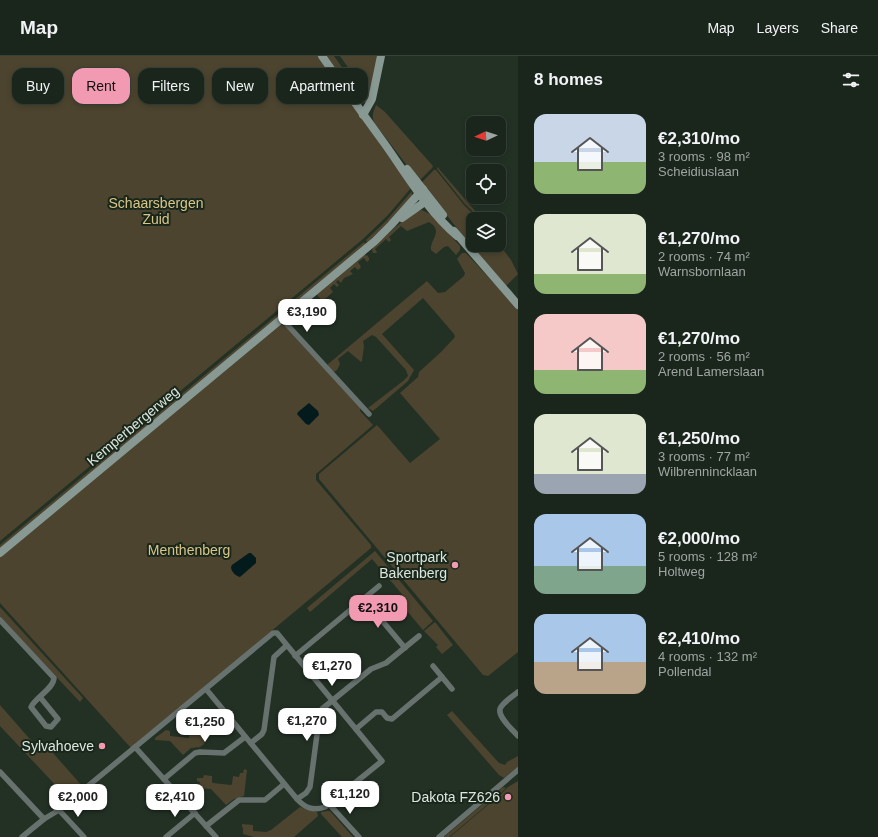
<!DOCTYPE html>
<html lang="en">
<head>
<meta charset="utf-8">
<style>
  body { margin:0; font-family:Arial,sans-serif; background:#232d25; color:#f1f3f6; height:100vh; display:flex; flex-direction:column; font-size:15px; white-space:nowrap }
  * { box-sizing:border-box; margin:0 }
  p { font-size:13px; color:#9fa5a3 }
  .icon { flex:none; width:22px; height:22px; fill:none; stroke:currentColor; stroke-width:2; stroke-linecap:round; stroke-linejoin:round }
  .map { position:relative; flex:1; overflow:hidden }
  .panel { display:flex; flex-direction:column; background:#1a251c; width:360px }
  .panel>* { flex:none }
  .guide { position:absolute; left:12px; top:12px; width:380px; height:36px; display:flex; gap:8px }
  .needle { width:26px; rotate:266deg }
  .controls { position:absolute; left:466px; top:60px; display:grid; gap:8px }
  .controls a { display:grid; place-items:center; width:40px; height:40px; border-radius:8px; background:#1a251c; box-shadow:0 2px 6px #0003,0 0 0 1px #38423b; font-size:20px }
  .price { position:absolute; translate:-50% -34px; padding:0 9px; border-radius:8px; background:#fff; color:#222; font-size:13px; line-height:26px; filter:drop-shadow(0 1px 2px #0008) }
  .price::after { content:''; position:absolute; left:50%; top:24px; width:12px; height:9px; margin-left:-6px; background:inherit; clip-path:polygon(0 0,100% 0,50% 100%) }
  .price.current { background:#f19ab1; color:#111 }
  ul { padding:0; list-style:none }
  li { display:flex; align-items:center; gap:12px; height:100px; padding:0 16px }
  li span { display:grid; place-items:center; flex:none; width:112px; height:80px; border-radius:12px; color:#555 }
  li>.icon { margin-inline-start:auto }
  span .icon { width:48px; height:48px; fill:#fffc; stroke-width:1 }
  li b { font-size:17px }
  h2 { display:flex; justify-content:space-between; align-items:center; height:48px; padding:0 16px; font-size:17px }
  .pill { padding:0 14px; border-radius:12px; background:#1a251c; box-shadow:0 2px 6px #0003,0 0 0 1px #38423b; font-size:14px; line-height:36px }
  .pill.current { background:#f19ab1; color:#111 }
  header { display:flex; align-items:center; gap:24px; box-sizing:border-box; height:56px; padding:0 20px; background:#1a251c; border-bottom:1px solid #38423b }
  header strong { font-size:19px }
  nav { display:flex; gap:22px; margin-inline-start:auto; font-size:14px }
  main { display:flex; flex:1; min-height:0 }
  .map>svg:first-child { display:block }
  .green { fill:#4c442e }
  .water { fill:#041b1e }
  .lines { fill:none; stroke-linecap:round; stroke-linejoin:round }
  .street { stroke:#67716e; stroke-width:5.5 }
  .secondary { stroke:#889893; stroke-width:8 }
  .poi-dot { fill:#f19ab1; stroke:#19271b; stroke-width:1.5 }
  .labels { text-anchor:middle; stroke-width:4; stroke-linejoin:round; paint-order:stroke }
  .park-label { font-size:14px; fill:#dac589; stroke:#19271b }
  .street-label { font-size:14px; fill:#dde6de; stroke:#19271b }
  .poi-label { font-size:14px; fill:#dde6de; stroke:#19271b; text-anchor:end }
</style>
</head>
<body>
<header>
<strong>Map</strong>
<nav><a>Map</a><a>Layers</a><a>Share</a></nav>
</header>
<main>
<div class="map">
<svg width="518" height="781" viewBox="0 0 518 781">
  <rect width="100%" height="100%" fill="#233125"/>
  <g class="green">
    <polygon points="0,0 318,0 411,132 388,159 363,183 0,485"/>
    <polygon points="325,0 334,0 360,37 367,44 366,46 359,46"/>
    <polygon points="340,0 378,0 369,40 363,33"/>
    <path d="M376 49 385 56 433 110 432 112 419 125 375 68C371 60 373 57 376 49Z"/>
    <polygon points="438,111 439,113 482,163 481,163 465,148 437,113"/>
    <polygon points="434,114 436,114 464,149 478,163 473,163 473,189 499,189 499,188 511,204 518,218 506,230 487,210 421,127"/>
    <polygon points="412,135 412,140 384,171 367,187 366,184 386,165"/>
    <path d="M422 154 432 159 460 190V194L456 199 448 190 444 191 436 198 431 194C430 183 444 175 429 166L407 175 401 170 389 181 391 184 389 186 386 183 375 193 377 196 376 197H373L372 194 374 190C384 182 411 155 422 154Z"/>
    <polygon points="364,186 366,188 284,256 282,256 282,254"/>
    <polygon points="462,197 466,197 518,253 518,596 488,620 483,619 319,423 319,418 377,369 410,407 440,383 400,337 418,321 419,316 441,296 455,281 454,278 423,242 382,278 414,314 408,325 373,355 368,352 403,325 408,320 406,314 376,281 372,279 363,285 364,290 362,305 361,306 348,295 338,303 340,308 337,314 334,316 327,309 427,225 438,237 445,236 464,220 465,217 457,203"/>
    <polygon points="365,198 366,200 367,199 369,202 369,204 367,206 364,202 358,206 361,211 358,214 355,211 350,215 353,218 344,222 341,227 338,224 336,226 339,229 337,231 334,228 330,232 333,236 325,243 337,257 335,258 316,238"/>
    <polygon points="278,258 279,261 0,494 0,489"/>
    <polygon points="280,268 285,270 361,351 360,355 373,369 316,418 316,424 371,489 371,492 132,691 130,691 0,547 0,501"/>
    <polygon points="375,495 433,565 423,574 402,549 407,544 372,503 310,556 307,552"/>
    <polygon points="0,551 83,642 80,646 0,561"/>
    <polygon points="435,566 453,589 442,598 436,591 438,589 424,575"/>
    <polygon points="0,649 35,689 43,690 45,688 83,731 74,738 67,730 61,735 0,670"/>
    <polygon points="452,655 499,707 505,709 507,706 518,700 518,711 504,722 499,719 447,659"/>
    <polygon points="206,663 210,664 210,672 208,672 204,688 200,691 191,692 183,699 170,685 155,684 155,682 166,674 170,675 170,680 189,682 189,678 194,678 194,674 191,674 192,671 201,671 201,668 206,668"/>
    <polygon points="244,713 247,714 244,740 234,743 226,749 211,733 199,732 200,726 197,725 197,722 203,722 204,719 212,720 212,726 213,727 231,729 232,728 233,720 239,721 240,717 243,717"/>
    <polygon points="518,725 518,781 450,781 502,737 508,731"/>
    <polygon points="503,731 506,732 501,737 449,781 444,781"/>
    <polygon points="300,751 308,754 317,756 318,760 294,781 254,781 243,778 243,772 242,771 242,768 253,769 253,775 266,776 271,774"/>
    <polygon points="327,755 330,755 353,781 342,781 321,758 321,756"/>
  </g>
  <g class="water">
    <polygon points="309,347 318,355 319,359 309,369 306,368 297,358 298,356"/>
    <path d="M249 497H251L256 502V507L240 521C236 520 231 516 231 511L232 509Z"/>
  </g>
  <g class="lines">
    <g class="street">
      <polyline points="281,262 369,358"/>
      <polyline points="364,543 405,592"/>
      <path d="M0 564 54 622C54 632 35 642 31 651L46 670 51 671 58 663 40 641"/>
      <polyline points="295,600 379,530"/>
      <polyline points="433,610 452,633"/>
      <path d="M518 636C513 640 505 645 501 651 495 659 513 674 518 680"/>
      <polyline points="356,673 376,656 382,656 387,662 392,663 442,621"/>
      <polyline points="251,687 262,678 264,674 274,601 286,590"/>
      <polyline points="135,691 216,781"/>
      <polyline points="0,716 44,763"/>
      <polyline points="164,723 195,697 200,696 224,697 245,681"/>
      <polyline points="297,743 306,737 310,731 320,656 322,653 371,613 386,607 419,580"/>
      <polyline points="329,748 359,781"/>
      <polyline points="59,754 84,781"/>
      <polyline points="206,770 239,744 265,744 284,728"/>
      <path d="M22 781 44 763 59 754 273 577H277L382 705 325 751C313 755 305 752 297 743L206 633"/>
      <polyline points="166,781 195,757"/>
      <polyline points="439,781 518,714"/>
    </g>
    <g class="secondary">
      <path d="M322 0C342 29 363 58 384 87 407 119 426 153 457 180"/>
      <polyline points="363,59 372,43 381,0"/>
      <polyline points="407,113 443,159"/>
      <polyline points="402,162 429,143"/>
      <polyline points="454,175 518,249"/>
      <polyline points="0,497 375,185 391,169 423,133"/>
    </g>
  </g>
  <g class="poi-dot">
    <circle cx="455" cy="509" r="4"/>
    <circle cx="102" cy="690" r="4"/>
    <circle cx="508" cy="741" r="4"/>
  </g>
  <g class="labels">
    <g class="park-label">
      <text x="156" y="152">Schaarsbergen<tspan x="156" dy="16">Zuid</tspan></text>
      <text x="189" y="499">Menthenberg</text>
    </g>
    <g class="street-label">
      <text transform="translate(133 370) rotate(-40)" y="5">Kemperbergerweg</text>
    </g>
    <g class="poi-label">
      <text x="447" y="506">Sportpark<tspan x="447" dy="16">Bakenberg</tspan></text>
      <text x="94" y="695">Sylvahoeve</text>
      <text x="500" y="746">Dakota FZ626</text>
    </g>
  </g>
</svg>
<div class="controls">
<a><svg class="needle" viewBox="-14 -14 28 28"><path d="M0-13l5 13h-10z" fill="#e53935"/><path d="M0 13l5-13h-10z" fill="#9fa5a3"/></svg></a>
<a><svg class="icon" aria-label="locate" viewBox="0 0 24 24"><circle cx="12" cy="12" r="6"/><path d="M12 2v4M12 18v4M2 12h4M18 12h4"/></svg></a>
<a><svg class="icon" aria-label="layers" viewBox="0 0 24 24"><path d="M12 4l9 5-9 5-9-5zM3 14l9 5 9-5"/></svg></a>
</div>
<b class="price" style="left:307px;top:277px">€3,190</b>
<b class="price current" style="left:378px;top:573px">€2,310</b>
<b class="price" style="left:332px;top:631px">€1,270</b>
<b class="price" style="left:307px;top:686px">€1,270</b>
<b class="price" style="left:205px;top:687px">€1,250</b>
<b class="price" style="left:350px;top:759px">€1,120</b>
<b class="price" style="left:78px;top:762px">€2,000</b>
<b class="price" style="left:175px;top:762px">€2,410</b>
<div class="guide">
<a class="pill">Buy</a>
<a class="pill current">Rent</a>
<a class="pill">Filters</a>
<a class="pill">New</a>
<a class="pill">Apartment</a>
</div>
</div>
<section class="panel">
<h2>8 homes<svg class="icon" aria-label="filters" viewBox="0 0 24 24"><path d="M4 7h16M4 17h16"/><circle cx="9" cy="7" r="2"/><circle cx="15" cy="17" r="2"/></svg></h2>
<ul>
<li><span style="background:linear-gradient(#c9d6e8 60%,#8fb573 0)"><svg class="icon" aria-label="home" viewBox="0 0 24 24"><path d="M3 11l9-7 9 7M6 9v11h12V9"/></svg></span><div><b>€2,310/mo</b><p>3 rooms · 98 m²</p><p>Scheidiuslaan</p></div></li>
<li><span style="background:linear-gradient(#dfe7d0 75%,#8fb573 0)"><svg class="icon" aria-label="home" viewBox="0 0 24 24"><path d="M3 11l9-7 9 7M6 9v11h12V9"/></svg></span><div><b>€1,270/mo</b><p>2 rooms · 74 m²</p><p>Warnsbornlaan</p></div></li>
<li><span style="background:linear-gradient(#f6c9c9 70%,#8fb573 0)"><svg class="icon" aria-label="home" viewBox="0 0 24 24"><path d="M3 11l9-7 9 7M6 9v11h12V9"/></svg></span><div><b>€1,270/mo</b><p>2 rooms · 56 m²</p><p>Arend Lamerslaan</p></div></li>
<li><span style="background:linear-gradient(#dfe7d0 75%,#9aa5b1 0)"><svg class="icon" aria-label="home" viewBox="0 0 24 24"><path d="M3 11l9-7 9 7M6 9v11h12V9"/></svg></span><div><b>€1,250/mo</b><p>3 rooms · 77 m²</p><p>Wilbrennincklaan</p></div></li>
<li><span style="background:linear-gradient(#a9c7e8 65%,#7fa58c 0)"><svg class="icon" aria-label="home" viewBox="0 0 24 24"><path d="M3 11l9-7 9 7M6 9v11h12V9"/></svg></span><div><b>€2,000/mo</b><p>5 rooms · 128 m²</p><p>Holtweg</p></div></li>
<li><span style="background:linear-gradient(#a9c7e8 60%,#b9a48a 0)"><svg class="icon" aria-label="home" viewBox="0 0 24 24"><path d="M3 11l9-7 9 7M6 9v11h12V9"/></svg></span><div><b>€2,410/mo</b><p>4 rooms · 132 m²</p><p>Pollendal</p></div></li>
</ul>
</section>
</main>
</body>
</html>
